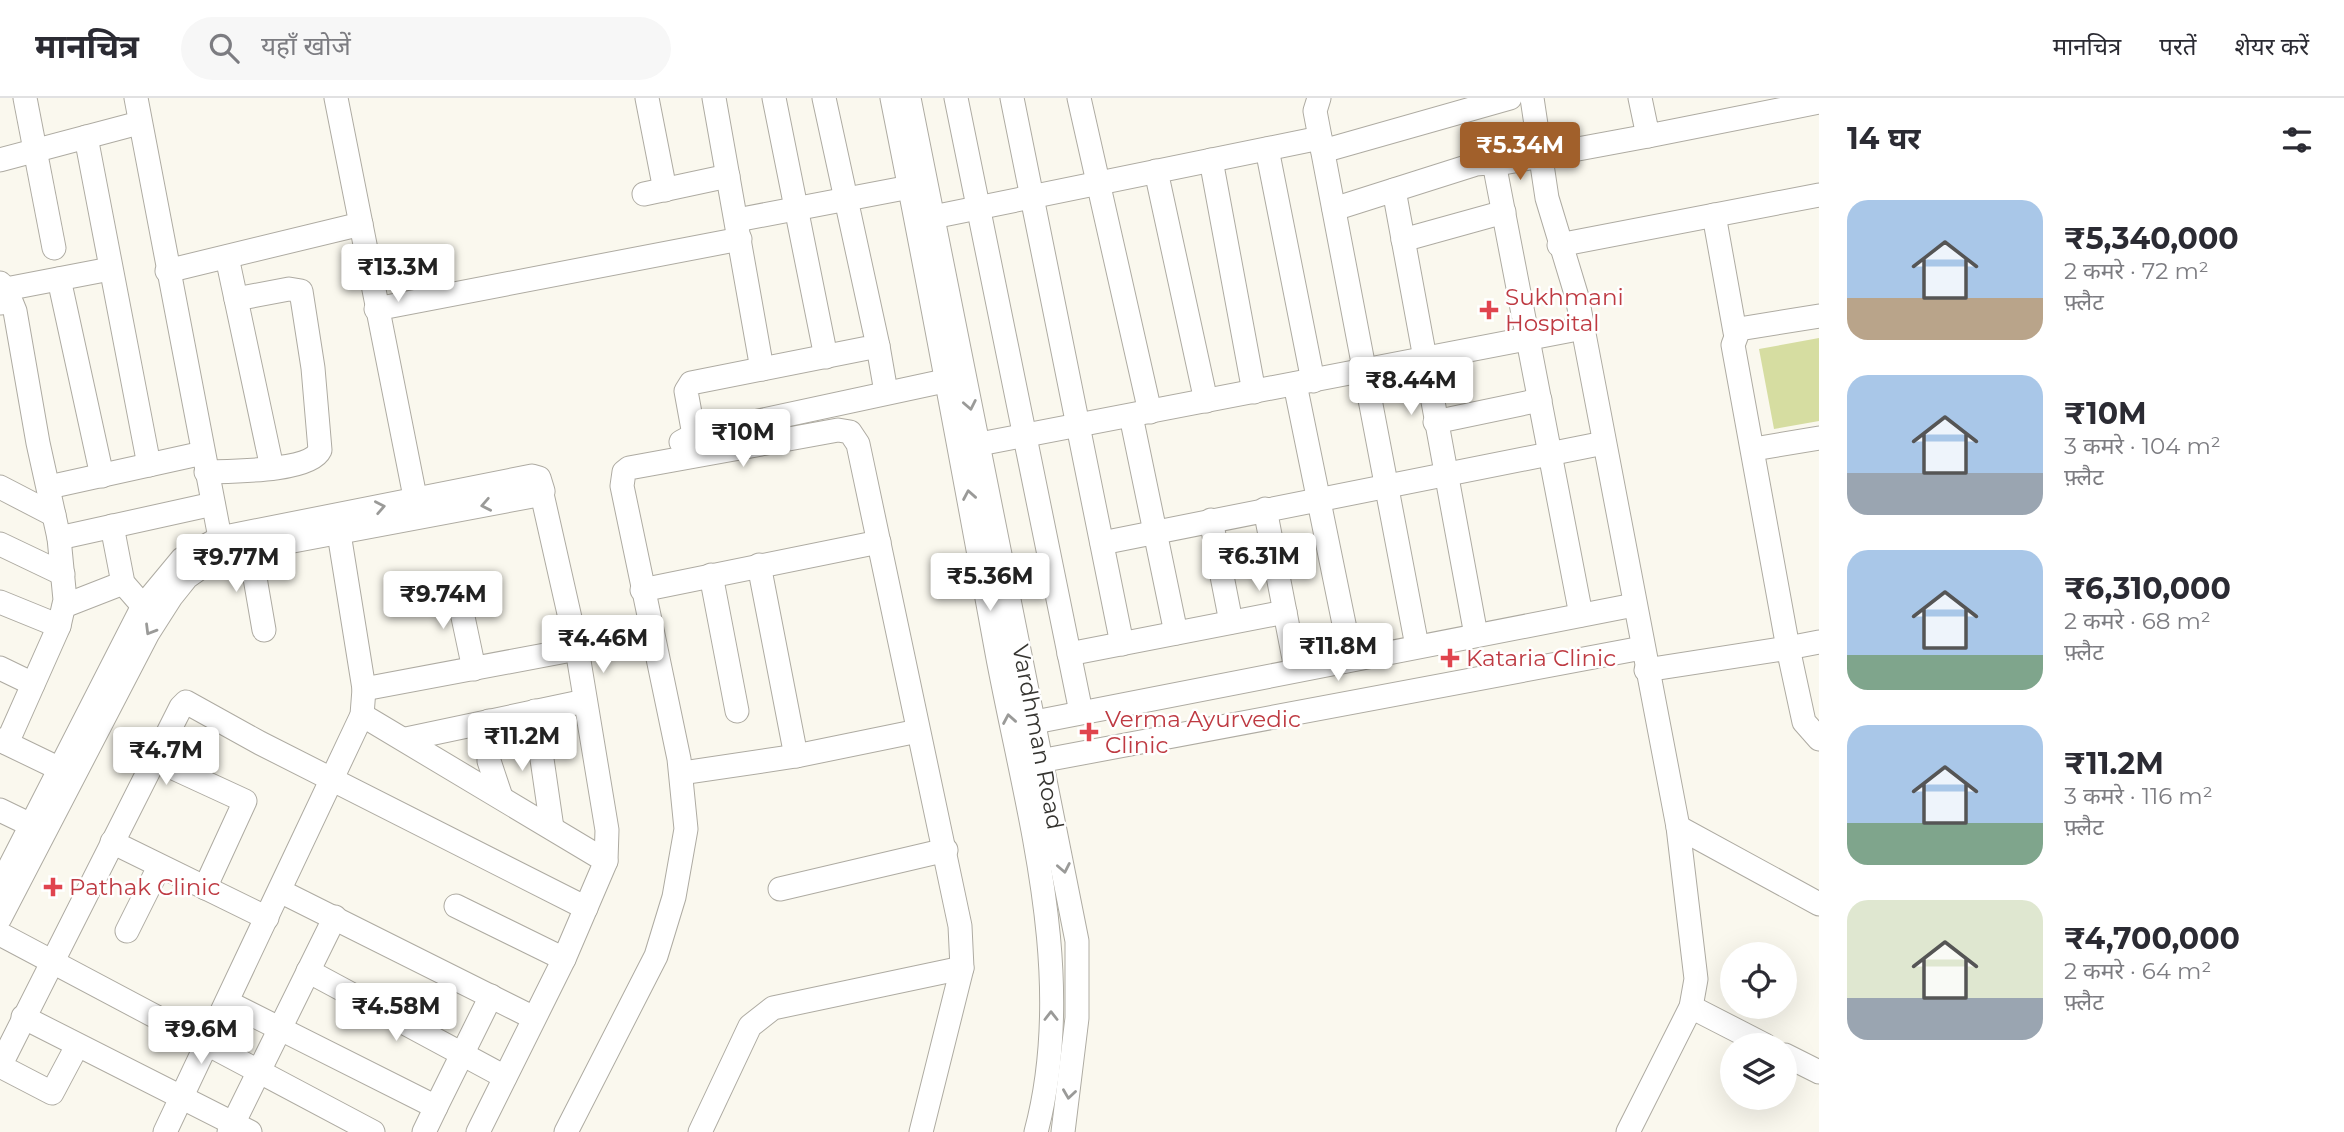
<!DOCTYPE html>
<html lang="hi">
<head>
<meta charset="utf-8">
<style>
  body { margin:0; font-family:Montserrat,"Noto Sans Devanagari",sans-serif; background:#f7f7f7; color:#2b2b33; height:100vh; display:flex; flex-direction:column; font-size:26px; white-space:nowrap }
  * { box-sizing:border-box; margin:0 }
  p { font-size:23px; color:#7c7c81 }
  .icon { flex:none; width:38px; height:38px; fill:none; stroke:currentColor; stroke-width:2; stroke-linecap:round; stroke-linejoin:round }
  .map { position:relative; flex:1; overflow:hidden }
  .panel { display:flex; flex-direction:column; background:#fff; width:525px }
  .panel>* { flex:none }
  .controls { position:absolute; left:1720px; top:844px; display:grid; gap:14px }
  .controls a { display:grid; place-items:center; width:77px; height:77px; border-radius:50%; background:#fff; box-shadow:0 7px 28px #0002; font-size:35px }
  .price { position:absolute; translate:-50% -60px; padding:0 16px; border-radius:7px; background:#fff; color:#222; font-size:23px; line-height:46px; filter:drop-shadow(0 2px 4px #0008) }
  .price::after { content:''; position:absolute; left:50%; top:42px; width:21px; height:16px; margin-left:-10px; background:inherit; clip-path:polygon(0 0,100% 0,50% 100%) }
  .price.active { background:#a1602b; color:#fff }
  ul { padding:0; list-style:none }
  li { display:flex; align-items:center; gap:21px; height:175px; padding:0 28px }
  li span { display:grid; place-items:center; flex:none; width:196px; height:140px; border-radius:21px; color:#555 }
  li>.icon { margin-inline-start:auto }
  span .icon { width:84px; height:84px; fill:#fffc; stroke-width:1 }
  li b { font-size:30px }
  h2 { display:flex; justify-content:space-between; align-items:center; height:84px; padding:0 28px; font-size:30px }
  header { display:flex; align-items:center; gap:42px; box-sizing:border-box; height:98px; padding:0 35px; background:#fff; border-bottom:2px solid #e1e1e2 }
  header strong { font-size:33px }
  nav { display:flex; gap:38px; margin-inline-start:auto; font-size:24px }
  .search { width:490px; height:63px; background:#f7f7f7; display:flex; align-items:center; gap:18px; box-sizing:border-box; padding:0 24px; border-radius:38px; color:#7c7c81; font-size:26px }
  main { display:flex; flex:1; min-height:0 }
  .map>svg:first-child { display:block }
  .green { fill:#d6dda1 }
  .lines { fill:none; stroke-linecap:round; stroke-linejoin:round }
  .minor-casing { stroke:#aeaba2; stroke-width:25 }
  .minor { stroke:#fff; stroke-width:23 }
  .oneway { stroke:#9a9a98 }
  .health-dot { fill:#e0444e; stroke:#fff; stroke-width:2.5 }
  .labels { text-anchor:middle; stroke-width:5; stroke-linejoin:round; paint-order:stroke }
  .health-label { font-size:23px; fill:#be3a42; stroke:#fff; text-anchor:start }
  .street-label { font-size:23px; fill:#363531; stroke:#fff }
</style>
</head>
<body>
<header>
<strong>मानचित्र</strong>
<div class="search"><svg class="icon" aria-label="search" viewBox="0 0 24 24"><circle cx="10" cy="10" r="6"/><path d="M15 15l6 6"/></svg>यहाँ खोजें</div>
<nav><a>मानचित्र</a><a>परतें</a><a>शेयर करें</a></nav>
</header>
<main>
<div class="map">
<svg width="1819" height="1034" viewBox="0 0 1819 1034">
  <rect width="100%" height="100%" fill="#faf8ee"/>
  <polygon class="green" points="1819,240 1819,323 1774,331 1759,251"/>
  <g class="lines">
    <g class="minor-casing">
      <g id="minor">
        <polyline points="25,0 54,150"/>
        <polyline points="136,0 220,440"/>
        <polyline points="336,0 418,414"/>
        <polyline points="647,0 665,92"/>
        <polyline points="714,0 762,271"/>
        <polyline points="774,0 826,259"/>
        <path d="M892 0C929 185 963 369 997 555 1026 711 1078 876 1036 1034"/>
        <polyline points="909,0 1077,843 1077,920 1063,1034"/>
        <polyline points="956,0 1081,614"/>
        <polyline points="1012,0 1122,546"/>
        <polyline points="1079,0 1150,314"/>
        <polyline points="1319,0 1315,13 1417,548"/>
        <polyline points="1532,0 1547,100 1577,199 1678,729 1696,881 1691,909 1628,1034"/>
        <polyline points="1640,0 1648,38 1819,4"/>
        <polyline points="86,39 149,367"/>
        <polyline points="1267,51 1313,283"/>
        <polyline points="1323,53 1510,0"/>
        <polyline points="0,62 139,25"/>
        <polyline points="1211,62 1254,294"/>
        <polyline points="1492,67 1648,38"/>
        <polyline points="1156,73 1206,303"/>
        <polyline points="1394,92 1476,537"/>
        <polyline points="644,96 728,78"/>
        <polyline points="1334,111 1476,66 1487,65 1495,70 1581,517"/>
        <polyline points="1714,117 1735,234"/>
        <polyline points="933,119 1320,40"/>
        <polyline points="737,122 910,89"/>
        <polyline points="1403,142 1504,114"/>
        <polyline points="1559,147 1819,97"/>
        <polyline points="227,159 272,370"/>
        <polyline points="167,173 361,126"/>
        <polyline points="59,181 102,378"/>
        <polyline points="0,185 6,191 15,213 38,345 59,440 65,502 59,528 7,645"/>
        <polyline points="1,205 6,191 110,171"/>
        <polyline points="376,211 740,141"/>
        <polyline points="1819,218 1739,231 1733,247 1788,550 1819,544"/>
        <polyline points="878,248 886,294"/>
        <polyline points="1295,286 1351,560"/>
        <polyline points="1131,318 1176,535"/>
        <polyline points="1435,324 1540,302"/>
        <polyline points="694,337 686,293 691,285 878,248 824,0"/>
        <polyline points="681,344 694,337 949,282"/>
        <polyline points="964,349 1583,230"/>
        <polyline points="1754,351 1819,340"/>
        <path d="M206 374C230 373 310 374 320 352L313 270 301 193 289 191 236 201"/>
        <polyline points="0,389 54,417"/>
        <polyline points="49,389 203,355"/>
        <polyline points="542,396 577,551 607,732 606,763"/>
        <polyline points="1265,411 1296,571"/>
        <polyline points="1211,422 1231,524"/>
        <polyline points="112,428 123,485 143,508"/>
        <polyline points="59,440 213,406"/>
        <polyline points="1102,445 1604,345"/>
        <polyline points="0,446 63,476"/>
        <polyline points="250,451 264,532"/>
        <polyline points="759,467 796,658"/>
        <polyline points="711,477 737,613"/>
        <polyline points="456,486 474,571"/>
        <polyline points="642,492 879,444"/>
        <polyline points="0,504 59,528"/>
        <polyline points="64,508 123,485"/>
        <polyline points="1069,556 1285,514"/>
        <polyline points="0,570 33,586"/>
        <polyline points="1646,572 1788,550 1804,624 1819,641"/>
        <polyline points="364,591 577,551"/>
        <polyline points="535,613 552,730"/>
        <polyline points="362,617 606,763 564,861 478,1034"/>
        <polyline points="489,623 489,663 501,699"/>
        <polyline points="1035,624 1634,507"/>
        <polyline points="406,641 585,603"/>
        <polyline points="0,642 60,671"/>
        <polyline points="156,662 245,703 205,790"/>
        <polyline points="1029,665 1642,550"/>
        <polyline points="682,675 796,658 918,633"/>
        <polyline points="0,712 31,727"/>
        <polyline points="1678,729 1819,806"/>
        <polyline points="112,744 267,820"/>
        <polyline points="0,788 143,508 182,461 220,440 532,378 539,380 543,393 538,397 250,451 204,467 187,479 171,499 148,535 0,820"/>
        <polyline points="780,791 946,752"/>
        <polyline points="280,793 534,920"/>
        <polyline points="456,808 564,861"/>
        <polyline points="127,833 159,769"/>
        <polyline points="0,836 373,1034"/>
        <polyline points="308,873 505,979"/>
        <polyline points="227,904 436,1009 424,1034"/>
        <polyline points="1691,909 1765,947"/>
        <polyline points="23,919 250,1034"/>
        <polyline points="77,948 52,995 0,968 181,609 186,604 260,645 586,810"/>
        <polyline points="1785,957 1819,974"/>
        <polyline points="436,1009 491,898"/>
        <polyline points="165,1034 362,617 364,591 337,423"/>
        <polyline points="229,1034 335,819"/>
        <polyline points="566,1034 656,858 674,799 686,731 679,661 622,388 624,374 629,370 838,332 850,334 858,346 960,828 962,870 921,1034"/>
        <polyline points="700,1034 750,928 773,910 962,870"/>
      </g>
    </g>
    <use href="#minor" class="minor"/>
  </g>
  <defs><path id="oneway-chevron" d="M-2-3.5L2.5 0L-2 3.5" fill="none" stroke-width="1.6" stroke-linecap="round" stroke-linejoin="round" transform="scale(1.75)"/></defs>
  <g class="oneway">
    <use href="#oneway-chevron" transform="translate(970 307) rotate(79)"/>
    <use href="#oneway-chevron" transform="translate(969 397) rotate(-100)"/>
    <use href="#oneway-chevron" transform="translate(486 407) rotate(169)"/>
    <use href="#oneway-chevron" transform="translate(380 409) rotate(-11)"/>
    <use href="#oneway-chevron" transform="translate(150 532) rotate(121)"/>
    <use href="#oneway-chevron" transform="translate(1009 621) rotate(-100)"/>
    <use href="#oneway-chevron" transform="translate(1064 770) rotate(79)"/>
    <use href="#oneway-chevron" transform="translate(1051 918) rotate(-90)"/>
    <use href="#oneway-chevron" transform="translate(1069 996) rotate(98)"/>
  </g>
  <g class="health-dot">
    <path d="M1485.5 201.5h7v7h7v7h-7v7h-7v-7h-7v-7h7z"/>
    <path d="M1446.5 549.5h7v7h7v7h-7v7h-7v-7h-7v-7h7z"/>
    <path d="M1085.5 623.5h7v7h7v7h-7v7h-7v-7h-7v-7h7z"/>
    <path d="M49.5 778.5h7v7h7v7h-7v7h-7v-7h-7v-7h7z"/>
  </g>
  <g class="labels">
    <g class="health-label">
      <text x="1505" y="207">Sukhmani<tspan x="1505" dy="26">Hospital</tspan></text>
      <text x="1466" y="568">Kataria Clinic</text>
      <text x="1105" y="629">Verma Ayurvedic<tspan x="1105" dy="26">Clinic</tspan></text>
      <text x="69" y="797">Pathak Clinic</text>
    </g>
    <g class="street-label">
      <text transform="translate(1038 639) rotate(79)" y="8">Vardhman Road</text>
    </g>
  </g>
</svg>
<div class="controls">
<a><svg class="icon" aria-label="locate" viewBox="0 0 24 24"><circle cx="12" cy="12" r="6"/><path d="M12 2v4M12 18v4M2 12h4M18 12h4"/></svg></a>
<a><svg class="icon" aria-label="layers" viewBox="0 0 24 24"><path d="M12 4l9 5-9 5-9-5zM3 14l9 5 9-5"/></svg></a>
</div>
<b class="price active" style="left:1520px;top:84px">₹5.34M</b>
<b class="price" style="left:398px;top:206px">₹13.3M</b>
<b class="price" style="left:1411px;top:319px">₹8.44M</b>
<b class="price" style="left:743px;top:371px">₹10M</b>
<b class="price" style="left:1259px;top:495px">₹6.31M</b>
<b class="price" style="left:236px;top:496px">₹9.77M</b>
<b class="price" style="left:990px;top:515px">₹5.36M</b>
<b class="price" style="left:443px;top:533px">₹9.74M</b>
<b class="price" style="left:603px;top:577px">₹4.46M</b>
<b class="price" style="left:1338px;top:585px">₹11.8M</b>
<b class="price" style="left:522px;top:675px">₹11.2M</b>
<b class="price" style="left:166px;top:689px">₹4.7M</b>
<b class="price" style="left:396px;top:945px">₹4.58M</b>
<b class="price" style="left:201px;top:968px">₹9.6M</b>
</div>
<section class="panel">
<h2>14 घर<svg class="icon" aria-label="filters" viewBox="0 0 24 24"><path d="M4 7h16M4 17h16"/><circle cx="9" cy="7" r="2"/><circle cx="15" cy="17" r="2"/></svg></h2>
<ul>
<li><span style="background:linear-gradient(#a9c7e8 70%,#b9a48a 0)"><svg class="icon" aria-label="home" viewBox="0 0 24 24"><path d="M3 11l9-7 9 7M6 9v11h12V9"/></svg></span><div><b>₹5,340,000</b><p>2 कमरे · 72 m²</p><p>फ़्लैट</p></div></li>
<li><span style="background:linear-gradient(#a9c7e8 70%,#9aa5b1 0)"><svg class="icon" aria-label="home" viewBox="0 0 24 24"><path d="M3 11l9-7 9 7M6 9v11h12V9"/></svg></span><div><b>₹10M</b><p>3 कमरे · 104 m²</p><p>फ़्लैट</p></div></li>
<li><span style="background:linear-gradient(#a9c7e8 75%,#7fa58c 0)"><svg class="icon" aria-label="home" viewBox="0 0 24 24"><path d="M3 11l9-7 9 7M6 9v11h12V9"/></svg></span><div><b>₹6,310,000</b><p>2 कमरे · 68 m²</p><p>फ़्लैट</p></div></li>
<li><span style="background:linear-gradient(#a9c7e8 70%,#7fa58c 0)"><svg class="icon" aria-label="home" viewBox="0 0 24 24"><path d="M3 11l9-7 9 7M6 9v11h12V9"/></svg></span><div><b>₹11.2M</b><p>3 कमरे · 116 m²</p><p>फ़्लैट</p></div></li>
<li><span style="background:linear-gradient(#dfe7d0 70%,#9aa5b1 0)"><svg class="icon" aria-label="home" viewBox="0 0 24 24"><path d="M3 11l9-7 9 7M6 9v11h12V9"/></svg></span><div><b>₹4,700,000</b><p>2 कमरे · 64 m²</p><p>फ़्लैट</p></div></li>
</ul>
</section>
</main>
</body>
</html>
